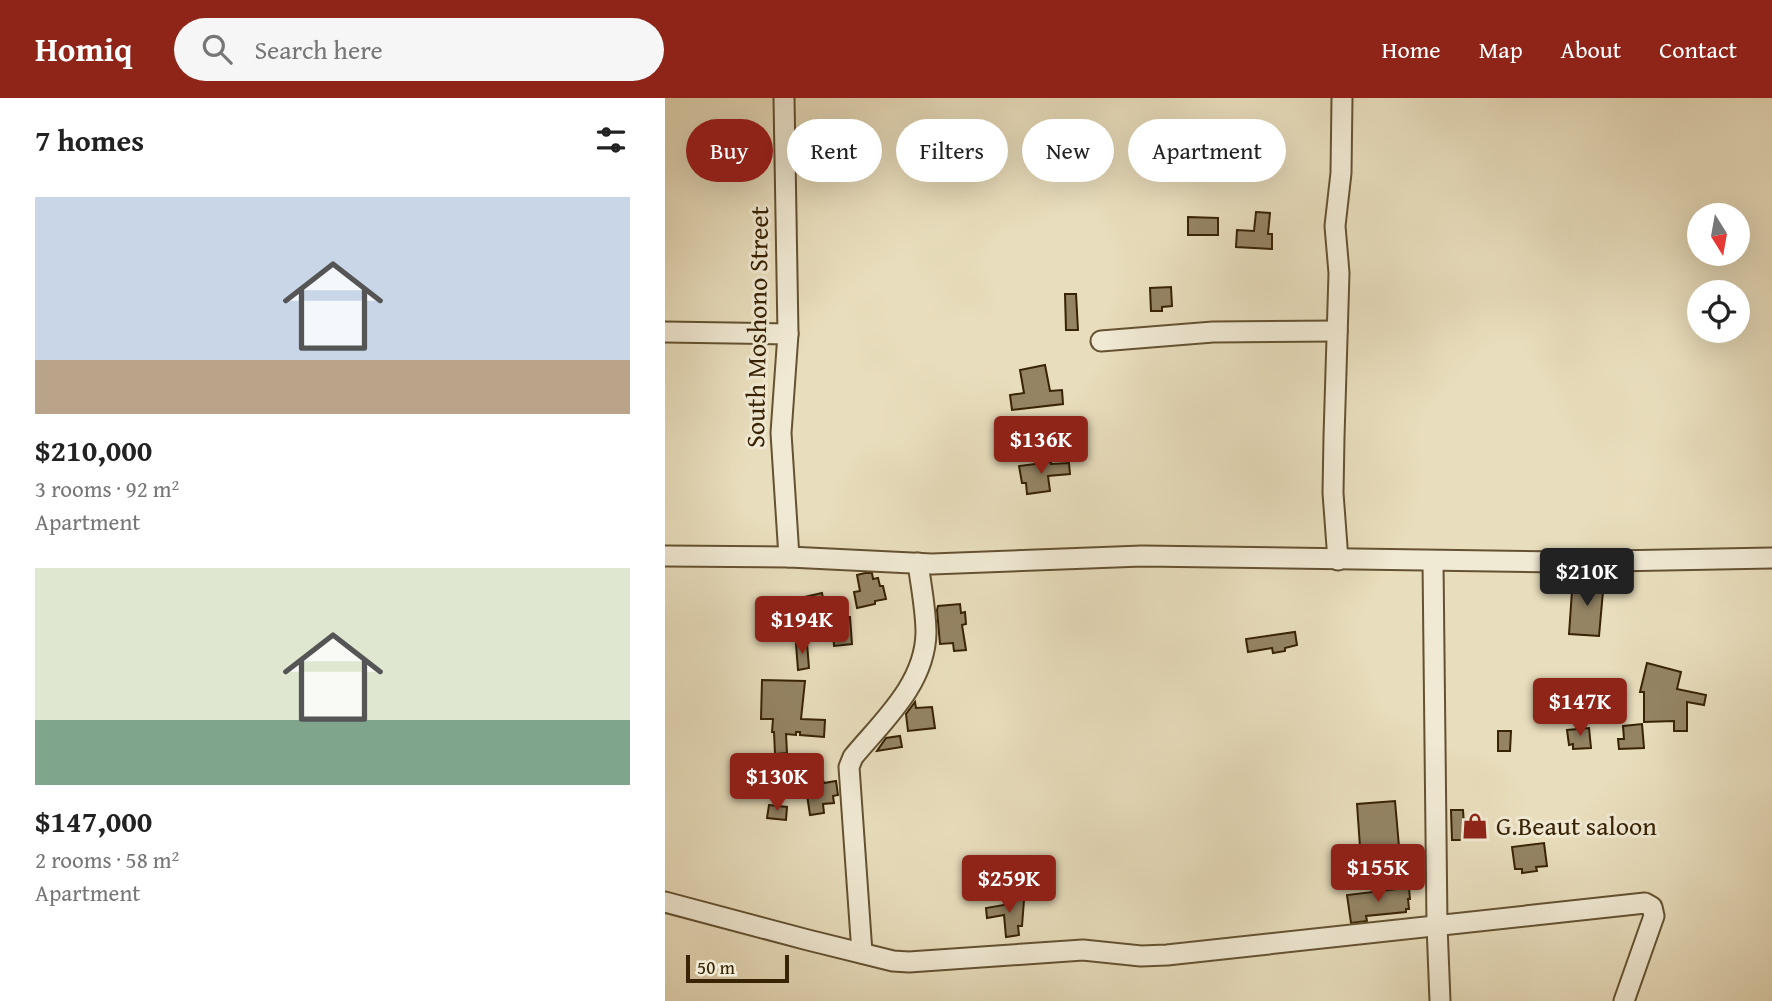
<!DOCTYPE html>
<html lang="en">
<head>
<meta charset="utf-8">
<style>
  body { margin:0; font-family:"Gentium Book Plus",serif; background:#f6f6f6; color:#222; height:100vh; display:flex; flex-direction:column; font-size:26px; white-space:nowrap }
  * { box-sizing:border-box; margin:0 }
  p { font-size:23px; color:#767676 }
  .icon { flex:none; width:38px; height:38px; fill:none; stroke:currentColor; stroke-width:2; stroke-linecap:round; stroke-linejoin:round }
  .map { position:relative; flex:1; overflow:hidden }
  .drawer { display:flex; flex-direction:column; background:#fff; width:665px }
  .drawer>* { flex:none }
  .guide { position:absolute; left:21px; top:21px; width:665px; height:63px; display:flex; gap:14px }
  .needle { width:46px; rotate:169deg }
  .controls { position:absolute; left:1022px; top:105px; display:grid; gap:14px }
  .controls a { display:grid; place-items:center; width:63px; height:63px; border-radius:50%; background:#fff; box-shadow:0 7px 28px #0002; font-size:35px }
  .scale { position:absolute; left:21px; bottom:18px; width:103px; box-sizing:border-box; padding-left:7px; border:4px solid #382304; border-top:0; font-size:19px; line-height:24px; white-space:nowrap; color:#382304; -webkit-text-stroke:5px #f0e9d3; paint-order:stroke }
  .price { position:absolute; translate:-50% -60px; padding:0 16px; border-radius:7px; background:#8f2418; color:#fff; font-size:23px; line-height:46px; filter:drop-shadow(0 2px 4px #0008) }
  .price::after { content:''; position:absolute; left:50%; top:42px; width:21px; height:16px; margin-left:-10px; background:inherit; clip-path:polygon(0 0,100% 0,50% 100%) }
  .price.current { background:#222; color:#fff }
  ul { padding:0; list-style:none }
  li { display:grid; align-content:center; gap:14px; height:371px; padding:0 35px }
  li span { display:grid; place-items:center; height:217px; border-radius:0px; color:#555 }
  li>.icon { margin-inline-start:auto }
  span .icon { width:126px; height:126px; fill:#fffc; stroke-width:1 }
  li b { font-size:30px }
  h2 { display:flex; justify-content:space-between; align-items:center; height:84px; padding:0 35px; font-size:30px }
  .pill { padding:0 24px; border-radius:32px; background:#fff; box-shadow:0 7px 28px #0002; font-size:24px; line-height:63px }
  .pill.current { background:#8f2418; color:#fff }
  header { display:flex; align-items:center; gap:42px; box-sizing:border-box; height:98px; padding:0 35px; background:#8f2418; color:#fff }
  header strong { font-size:33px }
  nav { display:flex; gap:38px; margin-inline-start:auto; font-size:24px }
  .search { width:490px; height:63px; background:#f6f6f6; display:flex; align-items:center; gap:18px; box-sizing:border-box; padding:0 24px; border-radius:38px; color:#767676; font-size:26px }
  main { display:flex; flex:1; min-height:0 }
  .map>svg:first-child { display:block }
  .building { fill:#948464; stroke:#382304; stroke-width:2 }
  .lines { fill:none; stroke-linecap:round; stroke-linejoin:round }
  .minor-casing { stroke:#645232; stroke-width:23 }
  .minor { stroke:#f0e9d3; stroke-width:19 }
  .labels { text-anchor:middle; stroke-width:6; stroke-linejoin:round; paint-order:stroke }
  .street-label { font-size:26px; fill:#382304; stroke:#f0e9d3 }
  .poi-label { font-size:26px; fill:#382304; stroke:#f0e9d3; text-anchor:start }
</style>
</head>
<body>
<header>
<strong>Homiq</strong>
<div class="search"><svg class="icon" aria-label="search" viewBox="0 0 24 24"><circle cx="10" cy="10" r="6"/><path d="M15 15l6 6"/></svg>Search here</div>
<nav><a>Home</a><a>Map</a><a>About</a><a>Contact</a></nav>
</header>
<main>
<section class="drawer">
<h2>7 homes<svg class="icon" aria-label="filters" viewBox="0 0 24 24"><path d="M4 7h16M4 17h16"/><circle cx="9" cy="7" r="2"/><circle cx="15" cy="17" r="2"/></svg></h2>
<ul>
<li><span style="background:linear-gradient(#c9d6e8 75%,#b9a48a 0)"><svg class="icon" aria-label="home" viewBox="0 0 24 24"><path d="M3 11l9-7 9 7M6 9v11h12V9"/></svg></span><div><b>$210,000</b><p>3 rooms · 92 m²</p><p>Apartment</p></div></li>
<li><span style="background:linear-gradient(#dfe7d0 70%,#7fa58c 0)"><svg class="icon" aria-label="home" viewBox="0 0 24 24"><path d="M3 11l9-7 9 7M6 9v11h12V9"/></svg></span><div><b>$147,000</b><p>2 rooms · 58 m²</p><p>Apartment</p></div></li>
</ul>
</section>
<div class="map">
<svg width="1107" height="903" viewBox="0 0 1107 903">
  <rect width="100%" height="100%" fill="#e8ddbc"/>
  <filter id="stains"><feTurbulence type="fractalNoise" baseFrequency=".00286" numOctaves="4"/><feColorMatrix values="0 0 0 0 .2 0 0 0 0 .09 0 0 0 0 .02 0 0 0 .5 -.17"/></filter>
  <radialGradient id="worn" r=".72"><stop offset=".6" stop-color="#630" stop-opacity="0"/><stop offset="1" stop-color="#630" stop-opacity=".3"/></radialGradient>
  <g class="building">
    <polygon points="591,114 605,115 603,136 607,136 607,151 571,149 572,132 589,133"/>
    <polygon points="523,119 553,120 553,137 523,137"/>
    <polygon points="506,189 507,208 497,209 497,213 486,213 485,190"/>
    <polygon points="400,196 411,196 413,232 401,232"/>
    <polygon points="380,267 385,293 397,292 398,306 347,312 345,297 359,295 355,272"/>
    <polygon points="386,364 386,366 404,365 405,376 383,378 385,393 362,396 361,385 357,385 354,368"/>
    <polygon points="200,475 207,475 208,481 213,480 215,488 218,488 221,501 210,503 210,506 192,510 189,494 195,493 192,477"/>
    <polygon points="913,480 939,482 934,538 904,536 907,493 912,493"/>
    <polygon points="157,495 161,516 139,521 135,500"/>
    <polygon points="295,506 296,515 300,514 301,526 297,527 301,552 289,553 288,545 275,546 272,512 273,508"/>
    <polygon points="185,519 187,546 169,548 167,520"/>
    <polygon points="630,534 632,547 620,550 620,553 608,555 607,550 583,554 581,541"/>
    <polygon points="142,545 144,570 133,572 131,546"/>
    <polygon points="982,565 1016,574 1012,591 1041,597 1039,607 1022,604 1022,633 1009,633 1009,623 979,624 979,594 975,594"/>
    <polygon points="97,582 140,583 136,621 160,622 159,639 135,637 135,634 131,634 131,637 121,636 122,655 110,656 109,634 107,634 108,621 96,621"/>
    <polygon points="250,604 251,610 267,609 270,630 243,633 241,616"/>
    <polygon points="977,626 979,650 954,651 953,641 959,641 958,628"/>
    <polygon points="924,630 926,650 908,651 908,646 904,647 902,632"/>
    <polygon points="833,633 846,633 845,653 833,653"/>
    <polygon points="235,638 237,649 212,653 221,640"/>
    <polygon points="100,672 100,693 76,697 75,686 82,685 81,673"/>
    <polygon points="158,682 159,685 171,683 173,697 168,698 169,705 158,706 159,715 145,717 141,690 148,689 147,683"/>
    <polygon points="730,703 735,760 696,763 692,706"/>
    <polygon points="104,707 122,709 121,722 102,720"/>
    <polygon points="786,712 798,712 800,742 787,742"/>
    <polygon points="879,745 882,768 871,769 872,773 857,775 857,771 850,771 847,749"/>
    <polygon points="741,790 744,790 745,801 743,801 744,811 741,811 741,814 701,818 702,823 686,825 682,797"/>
    <polygon points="340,802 359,802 357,828 353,828 354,837 341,839 339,817 322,820 321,810 339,807"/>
  </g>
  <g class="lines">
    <g class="minor-casing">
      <g id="minor">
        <polyline points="119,0 123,236 116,335 124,459"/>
        <polyline points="0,234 123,236"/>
        <polyline points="436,243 548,234 672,233"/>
        <polyline points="0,458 124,459 267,466 477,458 894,464 1107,460"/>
        <polyline points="673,462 668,395 669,339 674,175 670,128 676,75 677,0"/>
        <polyline points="768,464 772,827 775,903"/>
        <polyline points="0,804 143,842 228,863 244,864 418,852 476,858 502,857 980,805 987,809 989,818 959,903"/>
        <path d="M197 855 184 669 188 659C218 623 260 586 261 535 261 512 256 488 253 465"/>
      </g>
    </g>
    <use href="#minor" class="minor"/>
  </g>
  <defs>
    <g id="shop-bare" transform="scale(2.1)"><path d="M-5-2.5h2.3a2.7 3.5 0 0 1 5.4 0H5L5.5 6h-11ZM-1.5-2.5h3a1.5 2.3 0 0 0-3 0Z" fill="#8f2418" stroke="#f0e9d3" stroke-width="2.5" paint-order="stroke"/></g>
  </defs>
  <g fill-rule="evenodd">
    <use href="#shop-bare" x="810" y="728"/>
  </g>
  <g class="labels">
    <g class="street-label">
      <text transform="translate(92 229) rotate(-89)" y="9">South Moshono Street</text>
    </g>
    <g class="poi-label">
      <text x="831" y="737">G.Beaut saloon</text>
    </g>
  </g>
  <rect width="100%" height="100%" filter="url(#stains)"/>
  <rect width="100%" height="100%" fill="url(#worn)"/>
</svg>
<div class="controls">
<a><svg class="needle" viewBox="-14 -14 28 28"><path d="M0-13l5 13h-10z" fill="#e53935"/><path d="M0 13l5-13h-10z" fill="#767676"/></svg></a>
<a><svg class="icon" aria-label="locate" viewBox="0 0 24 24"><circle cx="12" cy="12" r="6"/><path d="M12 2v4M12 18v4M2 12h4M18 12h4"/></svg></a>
</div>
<div class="scale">50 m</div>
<b class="price" style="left:376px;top:378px">$136K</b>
<b class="price current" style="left:922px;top:510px">$210K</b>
<b class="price" style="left:137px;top:558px">$194K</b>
<b class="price" style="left:915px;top:640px">$147K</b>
<b class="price" style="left:112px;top:715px">$130K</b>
<b class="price" style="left:713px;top:806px">$155K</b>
<b class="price" style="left:344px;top:817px">$259K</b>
<div class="guide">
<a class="pill current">Buy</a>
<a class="pill">Rent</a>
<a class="pill">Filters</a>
<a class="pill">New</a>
<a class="pill">Apartment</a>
</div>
</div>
</main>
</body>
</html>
